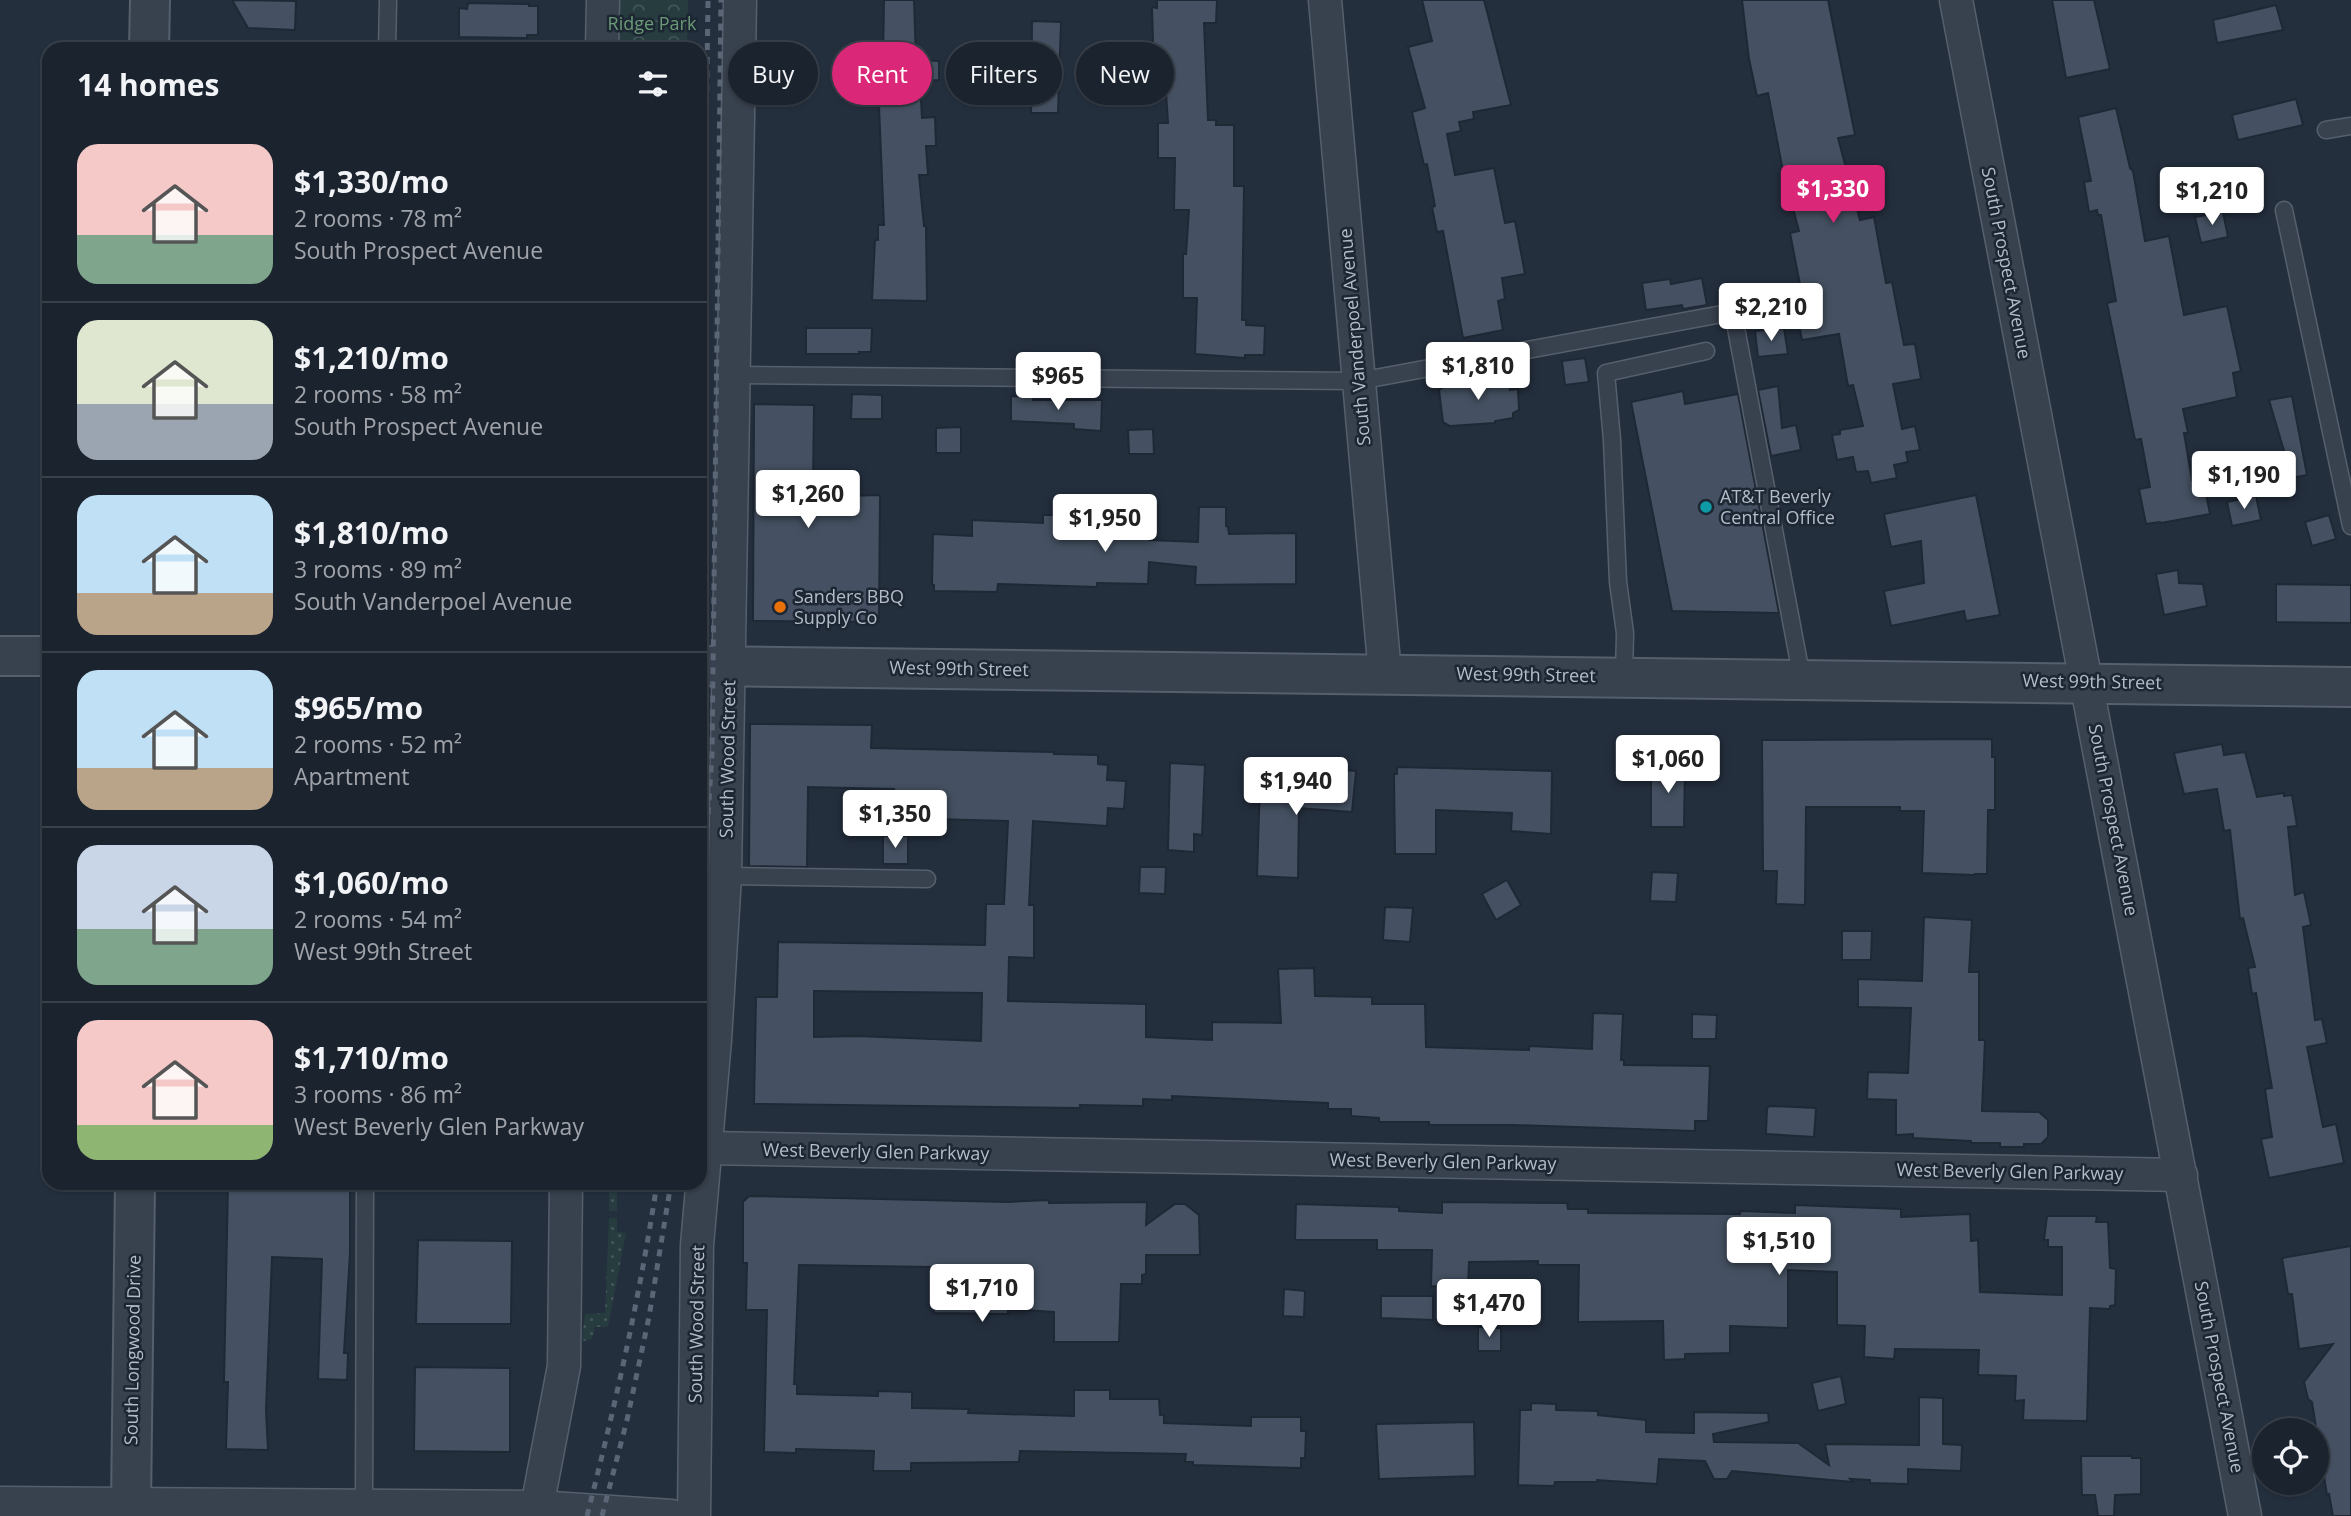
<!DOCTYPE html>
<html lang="en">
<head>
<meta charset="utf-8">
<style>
  body { margin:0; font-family:"Open Sans",sans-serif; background:#242b36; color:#f1f3f6; height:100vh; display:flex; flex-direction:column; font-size:26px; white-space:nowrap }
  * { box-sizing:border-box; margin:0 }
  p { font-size:23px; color:#a0a4aa }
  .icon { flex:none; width:38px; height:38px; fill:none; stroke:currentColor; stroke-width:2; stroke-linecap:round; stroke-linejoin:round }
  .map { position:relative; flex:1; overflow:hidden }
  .drawer { position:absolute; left:42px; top:42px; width:665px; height:1148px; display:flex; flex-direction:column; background:#1b232e; border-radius:21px; box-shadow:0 2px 5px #0004,0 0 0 2px #39404a }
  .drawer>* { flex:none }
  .hud { position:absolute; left:728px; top:42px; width:665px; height:63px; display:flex; gap:14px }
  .controls { position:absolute; left:2252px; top:1418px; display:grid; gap:14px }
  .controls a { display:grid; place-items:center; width:77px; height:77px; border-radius:50%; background:#1b232e; box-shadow:0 2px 5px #0004,0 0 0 2px #39404a; font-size:35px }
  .price { position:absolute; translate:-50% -60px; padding:0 16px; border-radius:7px; background:#fff; color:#222; font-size:23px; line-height:46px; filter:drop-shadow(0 2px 4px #0008) }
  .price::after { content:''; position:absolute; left:50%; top:42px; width:21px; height:16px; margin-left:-10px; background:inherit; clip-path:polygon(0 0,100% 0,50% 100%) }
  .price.active { background:#db2777; color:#fff }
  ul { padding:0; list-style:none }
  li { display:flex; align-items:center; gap:21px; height:175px; padding:0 35px }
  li+li { border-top:2px solid #39404a }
  li span { display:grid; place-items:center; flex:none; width:196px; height:140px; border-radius:21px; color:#555 }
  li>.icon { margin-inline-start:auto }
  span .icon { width:84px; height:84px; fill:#fffc; stroke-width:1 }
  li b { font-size:30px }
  h2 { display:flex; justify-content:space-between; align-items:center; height:84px; padding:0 35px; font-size:30px }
  .chip { padding:0 24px; border-radius:32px; background:#1b232e; box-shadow:0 2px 5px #0004,0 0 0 2px #39404a; font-size:24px; line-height:63px }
  .chip.active { background:#db2777; color:#fff }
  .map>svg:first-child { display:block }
  .grass { fill:url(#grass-dots) }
  .forest { fill:url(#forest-crowns) }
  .building { fill:#455162; stroke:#1f2835; stroke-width:2; fill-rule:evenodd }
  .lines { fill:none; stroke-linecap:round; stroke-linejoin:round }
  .service-casing { stroke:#565f6c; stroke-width:19 }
  .minor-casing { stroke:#565f6c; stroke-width:35 }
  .tertiary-casing { stroke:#565f6c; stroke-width:42 }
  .service { stroke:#38414e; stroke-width:16 }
  .minor { stroke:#38414e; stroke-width:32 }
  .tertiary { stroke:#38414e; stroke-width:38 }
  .rail { stroke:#5a6575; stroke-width:5; stroke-dasharray:7 7; stroke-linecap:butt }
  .culture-dot { fill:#0f9aa8; stroke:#1d2633; stroke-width:2.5 }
  .food-dot { fill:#e8710a; stroke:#1d2633; stroke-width:2.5 }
  .labels { text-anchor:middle; stroke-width:5; stroke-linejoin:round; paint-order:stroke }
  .park-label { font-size:18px; fill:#6b9a76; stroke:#1d2633 }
  .street-label { font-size:18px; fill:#b4bcc9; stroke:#1d2633 }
  .poi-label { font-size:18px; fill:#b4bcc9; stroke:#1d2633; text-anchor:start }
</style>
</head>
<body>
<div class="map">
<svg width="2351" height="1516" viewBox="0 0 2351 1516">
  <defs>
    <pattern id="grass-dots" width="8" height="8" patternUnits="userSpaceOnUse" patternTransform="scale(1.75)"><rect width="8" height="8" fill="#263c3f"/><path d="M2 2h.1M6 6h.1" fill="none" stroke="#435659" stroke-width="1.8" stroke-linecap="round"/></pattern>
    <pattern id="forest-crowns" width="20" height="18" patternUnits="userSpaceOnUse" patternTransform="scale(1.75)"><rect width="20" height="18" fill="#263c3f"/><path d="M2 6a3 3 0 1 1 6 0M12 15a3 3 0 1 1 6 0" fill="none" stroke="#435659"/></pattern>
  </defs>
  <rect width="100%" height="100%" fill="#242f3e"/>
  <g class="grass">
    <rect x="609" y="1183" width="8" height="28"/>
    <polygon points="609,1218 617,1218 617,1232 626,1233 608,1327 595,1327 592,1339 584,1341 582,1339 585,1314 605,1313"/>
  </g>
  <polygon class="forest" points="617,0 688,0 687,49 616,49"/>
  <g class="building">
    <polygon points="232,0 296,1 295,30 248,28"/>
    <polygon points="884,0 914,0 916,60 939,61 939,80 920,81 922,118 935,117 936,146 926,146 928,175 919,175 924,226 926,226 927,301 872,300 875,240 878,240 878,225 884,225 878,83 874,83 873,62 883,62"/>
    <polygon points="1157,0 1217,0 1216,23 1204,23 1208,120 1216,120 1216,125 1234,125 1234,186 1244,186 1242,320 1246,320 1246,325 1265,326 1264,355 1245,355 1245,358 1195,354 1197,298 1183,298 1183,254 1186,254 1189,210 1174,210 1175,158 1158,158 1158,123 1168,123 1165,77 1154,77 1152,7 1157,8"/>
    <polygon points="1422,0 1484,0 1511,105 1473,112 1474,119 1459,122 1461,131 1447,134 1455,175 1494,168 1505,223 1515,221 1525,274 1502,278 1505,299 1498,301 1503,330 1463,338 1443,231 1437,232 1432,207 1435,206 1427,164 1424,165 1412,112 1425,108 1408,47 1432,41"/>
    <polygon points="1742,0 1828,0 1855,135 1838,138 1860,220 1874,217 1886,283 1892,282 1904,345 1915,344 1921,379 1893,384 1902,429 1915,426 1920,450 1906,452 1908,462 1894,465 1897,478 1871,483 1868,471 1856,472 1853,457 1837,460 1832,435 1840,434 1840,430 1863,426 1853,385 1848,386 1839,334 1802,340 1794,301 1803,300 1790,233 1799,231 1783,171 1768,93 1757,96 1749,59"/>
    <polygon points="2052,0 2094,0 2110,69 2066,78"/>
    <polygon points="468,3 529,4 529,6 538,6 538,35 527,35 527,38 459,37 459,8 467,9"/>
    <polygon points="2276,5 2283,30 2217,43 2213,20"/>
    <polygon points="1032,21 1061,22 1058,113 1031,113"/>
    <polygon points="2296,99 2303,125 2238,140 2232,115"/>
    <polygon points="2116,108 2130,168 2133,171 2145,241 2169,236 2184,315 2227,306 2241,371 2233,373 2237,397 2183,409 2188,433 2184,433 2192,480 2203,478 2210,514 2161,523 2160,522 2146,524 2139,489 2150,487 2141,439 2135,440 2107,303 2116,301 2101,215 2098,215 2097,210 2089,212 2084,182 2091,181 2078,117"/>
    <polygon points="2223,212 2228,237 2201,243 2195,217"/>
    <polygon points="1702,278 1707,305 1683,309 1682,305 1646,310 1642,283 1670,279 1671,284"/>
    <polygon points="806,328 872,328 871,352 859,352 860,354 806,354"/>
    <polygon points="1784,328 1788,354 1758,357 1755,331"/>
    <polygon points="1585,358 1589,382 1565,385 1562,361"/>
    <polygon points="1509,378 1510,390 1518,389 1519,410 1513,413 1513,418 1495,421 1495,423 1450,426 1443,422 1439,390 1448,384"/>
    <polygon points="1778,386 1782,428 1796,425 1801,450 1771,456 1758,390"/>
    <polygon points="1683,391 1685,404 1738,394 1779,613 1672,611 1631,402"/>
    <polygon points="852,394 882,395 882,419 851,419"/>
    <polygon points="1011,396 1033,397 1033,400 1102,400 1101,431 1074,429 1074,424 1011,421"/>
    <polygon points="2292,396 2307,475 2292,478 2269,400"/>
    <polygon points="754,404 814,405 813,484 846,485 846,496 880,495 879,622 753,621"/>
    <polygon points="961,427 961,453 936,453 936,428"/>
    <polygon points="1153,429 1154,454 1129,454 1128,430"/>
    <polygon points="1976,495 2000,615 1966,621 1964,611 1891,626 1884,591 1924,583 1921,541 1891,547 1884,514"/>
    <polygon points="2256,496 2261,520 2232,526 2227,502"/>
    <polygon points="1199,507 1226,507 1226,526 1228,527 1229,534 1296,533 1296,584 1195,585 1196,567 1149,562 1148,584 1097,583 1097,587 998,584 997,592 934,591 934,585 932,585 933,534 972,536 972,520 1043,523 1043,515 1073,515 1150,520 1149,540 1198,542"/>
    <polygon points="2329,515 2336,539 2312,546 2305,522"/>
    <polygon points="2178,570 2179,583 2203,584 2207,606 2164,615 2156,574"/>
    <polygon points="2276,584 2351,585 2351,623 2276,622"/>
    <path d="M750 724 872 725 871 748 1054 752V754L1098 755V764L1108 765 1107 780 1126 781 1124 809 1108 808 1107 826 1033 821 1029 905H1034V958L1009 957 1008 1001 1146 1004V1037L1212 1040V1022L1281 1023 1278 969 1314 968 1315 996 1372 997V1004H1425L1426 1047 1529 1050V1046L1592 1049 1593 1013 1623 1014 1621 1060H1624V1065L1710 1066 1708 1121H1695V1131L1513 1125H1429V1122H1379V1118L1351 1116V1109H1328V1103L1172 1096V1100L1143 1099V1106L1080 1105V1108L754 1104 756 997H777L778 942 985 945 986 904H1004L1008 821 934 819 933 825 894 824V789L808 787 807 867 749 866ZM814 991 982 993 981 1041 857 1036 814 1037Z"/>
    <polygon points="1992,739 1992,757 1995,757 1995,810 1988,810 1987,874 1975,874 1974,875 1922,873 1924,811 1900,811 1900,807 1806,807 1805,905 1776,904 1777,871 1763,871 1762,740"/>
    <polygon points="2222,744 2224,755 2245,752 2257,797 2284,793 2284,796 2292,795 2297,826 2288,827 2295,895 2304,892 2311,925 2303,927 2315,1020 2322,1019 2327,1043 2307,1047 2323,1127 2336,1124 2344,1163 2269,1178 2261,1139 2272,1137 2265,1089 2272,1088 2256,993 2252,994 2248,968 2255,967 2243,918 2240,919 2230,830 2224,831 2217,789 2184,794 2174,753"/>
    <polygon points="1170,763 1205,765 1202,835 1194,834 1194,852 1168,850"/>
    <polygon points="1651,764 1685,764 1684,827 1651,827"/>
    <polygon points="1397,767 1552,771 1551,834 1511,831 1512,813 1436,810 1436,854 1395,854 1394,774 1397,774"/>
    <polygon points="1321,768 1356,771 1352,812 1299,808 1298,878 1257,876 1260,783 1320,783"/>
    <rect x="883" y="836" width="25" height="28"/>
    <polygon points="1140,867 1166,867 1165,894 1139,893"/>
    <polygon points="1652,872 1678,873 1676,902 1650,901"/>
    <polygon points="1507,880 1521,905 1496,920 1482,894"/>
    <polygon points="1385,907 1413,908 1410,942 1383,940"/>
    <polygon points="1924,917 1972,920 1969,972 1979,972 1979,1040 1985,1040 1982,1111 2039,1112 2048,1120 2048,1137 2041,1144 2024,1144 2024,1147 2000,1147 2000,1143 1971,1143 1971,1141 1913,1138 1913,1134 1896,1135 1896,1100 1867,1099 1868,1072 1908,1073 1911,1008 1858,1007 1858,979 1922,981"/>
    <polygon points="1842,931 1872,931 1871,960 1842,960"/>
    <polygon points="1692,1014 1717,1015 1716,1039 1692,1039"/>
    <polygon points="1770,1106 1816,1108 1814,1137 1766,1134 1767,1108"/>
    <polygon points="228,1183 291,1183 291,1186 350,1188 350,1253 344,1353 348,1353 347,1380 318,1379 322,1259 272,1257 266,1410 268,1450 226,1449 228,1382 224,1382"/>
    <polygon points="749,1196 1008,1202 1049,1200 1049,1203 1147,1202 1146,1225 1175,1204 1185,1204 1199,1215 1200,1255 1146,1255 1146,1274 1142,1275 1142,1284 1121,1284 1119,1342 1054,1342 1054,1312 1008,1309 1008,1314 934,1313 933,1267 799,1265 794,1384 797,1384 797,1394 878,1396 878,1391 912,1392 912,1408 969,1409 968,1413 1074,1416 1074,1390 1110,1390 1110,1399 1159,1399 1160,1415 1164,1415 1164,1423 1251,1426 1251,1417 1301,1417 1301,1431 1306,1431 1305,1458 1301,1458 1301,1468 1193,1465 1193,1462 1185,1462 1186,1454 1020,1451 1019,1462 911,1463 911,1471 873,1471 874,1451 796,1449 796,1453 764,1452 767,1310 746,1310 747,1263 743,1263 743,1202"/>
    <polygon points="1442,1202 1567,1203 1568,1209 1588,1209 1588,1213 1740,1214 1740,1211 1795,1213 1795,1205 1901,1209 1901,1217 1970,1214 1971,1241 1978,1240 1980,1292 2062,1295 2062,1247 2048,1247 2048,1240 2044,1240 2047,1216 2097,1216 2096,1222 2108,1222 2110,1268 2116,1269 2115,1305 2110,1306 2110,1309 2090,1308 2087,1421 2023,1420 2024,1400 2015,1401 2016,1376 1978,1375 1979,1350 1895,1349 1894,1359 1864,1357 1865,1326 1837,1325 1837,1272 1788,1270 1788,1328 1730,1326 1730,1353 1685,1354 1685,1359 1664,1360 1663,1321 1578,1322 1579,1265 1538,1265 1538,1261 1469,1262 1468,1288 1431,1286 1432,1250 1377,1250 1377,1240 1295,1240 1296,1204 1399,1207 1399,1211 1442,1213"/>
    <polygon points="418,1240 512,1241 511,1324 416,1324"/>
    <polygon points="2351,1246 2351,1516 2333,1516 2329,1494 2327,1495 2312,1402 2308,1399 2304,1382 2333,1344 2299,1349 2292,1294 2288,1294 2282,1258"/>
    <polygon points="1284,1289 1305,1291 1304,1317 1283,1316"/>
    <polygon points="1381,1296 1433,1296 1433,1320 1381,1318"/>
    <polygon points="1478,1327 1501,1328 1501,1351 1478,1351"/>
    <polygon points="415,1367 510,1368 510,1452 414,1451"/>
    <polygon points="1841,1376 1846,1404 1818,1411 1812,1383"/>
    <polygon points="1919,1397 1943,1398 1943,1444 1962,1445 1961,1471 1908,1469 1908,1484 1870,1483 1870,1480 1850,1479 1853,1482 1732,1471 1727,1479 1714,1479 1705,1461 1659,1459 1657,1484 1597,1480 1597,1482 1555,1482 1554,1486 1518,1485 1520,1410 1531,1410 1531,1403 1556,1404 1556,1410 1598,1411 1598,1415 1646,1420 1646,1432 1694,1433 1694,1412 1768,1413 1769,1422 1713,1434 1714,1442 1798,1443 1829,1465 1825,1444 1919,1445"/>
    <polygon points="1474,1422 1475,1476 1379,1479 1376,1424"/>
    <polygon points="2081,1456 2132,1456 2132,1458 2141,1458 2141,1494 2115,1495 2114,1516 2098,1516 2095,1495 2082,1495"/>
  </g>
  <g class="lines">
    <g class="service-casing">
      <g id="service">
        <polyline points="387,49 388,0"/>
        <polyline points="2326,130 2351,126"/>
        <polyline points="2284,210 2351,526"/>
        <polyline points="734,375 1359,381 1733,312 1802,679"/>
        <polyline points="1624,677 1625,633 1618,582 1612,440 1606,373 1706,351"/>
        <polyline points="725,876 927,879"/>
        <polyline points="364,1506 365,1183"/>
      </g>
    </g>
    <g class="minor-casing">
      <g id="minor">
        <polyline points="1325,0 1385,674"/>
        <polyline points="1956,0 2245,1516"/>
        <polyline points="602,49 603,0"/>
        <polyline points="705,1148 2181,1175"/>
        <polyline points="0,1503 537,1507 671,1516"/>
        <polyline points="537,1507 564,1366 566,1183"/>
        <polyline points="694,1516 697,1245 715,1040 725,876 740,0"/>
      </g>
    </g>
    <g class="tertiary-casing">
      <g id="tertiary">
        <polyline points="149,49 150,0"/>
        <polyline points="0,656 49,656"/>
        <polyline points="700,666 2351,687"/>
        <polyline points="129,1516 131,1505 135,1183"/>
      </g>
    </g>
    <use href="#service" class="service"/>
    <use href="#minor" class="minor"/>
    <use href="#tertiary" class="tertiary"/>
    <g class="rail">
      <polyline points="700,596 708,0"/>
      <polyline points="700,940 712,754 721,0"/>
      <path d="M587 1516C615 1406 640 1296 657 1183"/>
      <polyline points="602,1516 627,1420 649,1317 671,1183"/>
    </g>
  </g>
  <circle class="culture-dot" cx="1706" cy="507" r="7"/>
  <circle class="food-dot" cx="780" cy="607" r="7"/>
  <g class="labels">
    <g class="park-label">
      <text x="652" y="30">Ridge Park</text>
    </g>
    <g class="street-label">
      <text transform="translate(2006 263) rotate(79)" y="6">South Prospect Avenue</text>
      <text transform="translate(1355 337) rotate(-95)" y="6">South Vanderpoel Avenue</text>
      <text transform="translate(959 669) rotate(1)" y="6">West 99th Street</text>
      <text transform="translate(1526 675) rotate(1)" y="6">West 99th Street</text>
      <text transform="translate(2092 682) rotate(1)" y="6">West 99th Street</text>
      <text transform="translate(728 759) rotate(-89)" y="6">South Wood Street</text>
      <text transform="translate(2113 820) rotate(79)" y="6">South Prospect Avenue</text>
      <text transform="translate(876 1152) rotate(1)" y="6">West Beverly Glen Parkway</text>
      <text transform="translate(1443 1162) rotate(1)" y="6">West Beverly Glen Parkway</text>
      <text transform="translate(2010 1172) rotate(1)" y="6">West Beverly Glen Parkway</text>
      <text transform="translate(697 1324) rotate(-89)" y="6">South Wood Street</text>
      <text transform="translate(133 1350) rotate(-89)" y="6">South Longwood Drive</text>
      <text transform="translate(2219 1377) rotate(79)" y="6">South Prospect Avenue</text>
    </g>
    <g class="poi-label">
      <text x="1720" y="503">AT&amp;T Beverly<tspan x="1720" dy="21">Central Office</tspan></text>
      <text x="794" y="603">Sanders BBQ<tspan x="794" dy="21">Supply Co</tspan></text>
    </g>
  </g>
</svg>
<div class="controls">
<a><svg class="icon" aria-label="locate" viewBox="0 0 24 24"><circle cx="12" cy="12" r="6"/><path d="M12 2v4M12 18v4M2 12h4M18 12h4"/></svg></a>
</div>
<b class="price active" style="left:1833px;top:225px">$1,330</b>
<b class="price" style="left:2212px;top:227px">$1,210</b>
<b class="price" style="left:1771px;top:343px">$2,210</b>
<b class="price" style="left:1478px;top:402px">$1,810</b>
<b class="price" style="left:1058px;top:412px">$965</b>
<b class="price" style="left:2244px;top:511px">$1,190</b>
<b class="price" style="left:808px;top:530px">$1,260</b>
<b class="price" style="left:1105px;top:554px">$1,950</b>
<b class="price" style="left:1668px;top:795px">$1,060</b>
<b class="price" style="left:1296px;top:817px">$1,940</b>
<b class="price" style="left:895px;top:850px">$1,350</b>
<b class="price" style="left:1779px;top:1277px">$1,510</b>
<b class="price" style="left:982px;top:1324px">$1,710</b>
<b class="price" style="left:1489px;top:1339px">$1,470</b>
<div class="hud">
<a class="chip">Buy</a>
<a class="chip active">Rent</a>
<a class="chip">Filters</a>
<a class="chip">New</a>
</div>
<section class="drawer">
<h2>14 homes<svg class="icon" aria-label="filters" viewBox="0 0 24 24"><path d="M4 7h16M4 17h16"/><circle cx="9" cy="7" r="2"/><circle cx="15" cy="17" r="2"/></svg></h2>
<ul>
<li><span style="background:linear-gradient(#f6c9c9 65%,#7fa58c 0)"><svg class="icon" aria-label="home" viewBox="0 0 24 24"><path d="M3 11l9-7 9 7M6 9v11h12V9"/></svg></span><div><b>$1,330/mo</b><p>2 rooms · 78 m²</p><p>South Prospect Avenue</p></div></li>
<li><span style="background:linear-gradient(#dfe7d0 60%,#9aa5b1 0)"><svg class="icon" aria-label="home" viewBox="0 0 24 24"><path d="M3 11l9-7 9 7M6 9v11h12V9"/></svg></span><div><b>$1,210/mo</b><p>2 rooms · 58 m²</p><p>South Prospect Avenue</p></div></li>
<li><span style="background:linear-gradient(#bfe0f5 70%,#b9a48a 0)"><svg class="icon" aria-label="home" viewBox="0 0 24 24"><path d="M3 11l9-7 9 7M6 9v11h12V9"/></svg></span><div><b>$1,810/mo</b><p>3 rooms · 89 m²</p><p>South Vanderpoel Avenue</p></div></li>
<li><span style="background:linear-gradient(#bfe0f5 70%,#b9a48a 0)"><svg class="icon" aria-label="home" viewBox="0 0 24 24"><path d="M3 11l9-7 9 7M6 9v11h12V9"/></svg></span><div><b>$965/mo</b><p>2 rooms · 52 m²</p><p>Apartment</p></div></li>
<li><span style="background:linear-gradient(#c9d6e8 60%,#7fa58c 0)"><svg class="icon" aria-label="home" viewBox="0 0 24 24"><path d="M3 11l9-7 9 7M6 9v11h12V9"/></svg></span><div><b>$1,060/mo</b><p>2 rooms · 54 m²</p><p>West 99th Street</p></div></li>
<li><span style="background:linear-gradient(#f6c9c9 75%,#8fb573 0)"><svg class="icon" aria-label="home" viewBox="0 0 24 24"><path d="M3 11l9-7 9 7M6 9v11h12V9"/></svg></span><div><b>$1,710/mo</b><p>3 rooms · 86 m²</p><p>West Beverly Glen Parkway</p></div></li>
</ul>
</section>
</div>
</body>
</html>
